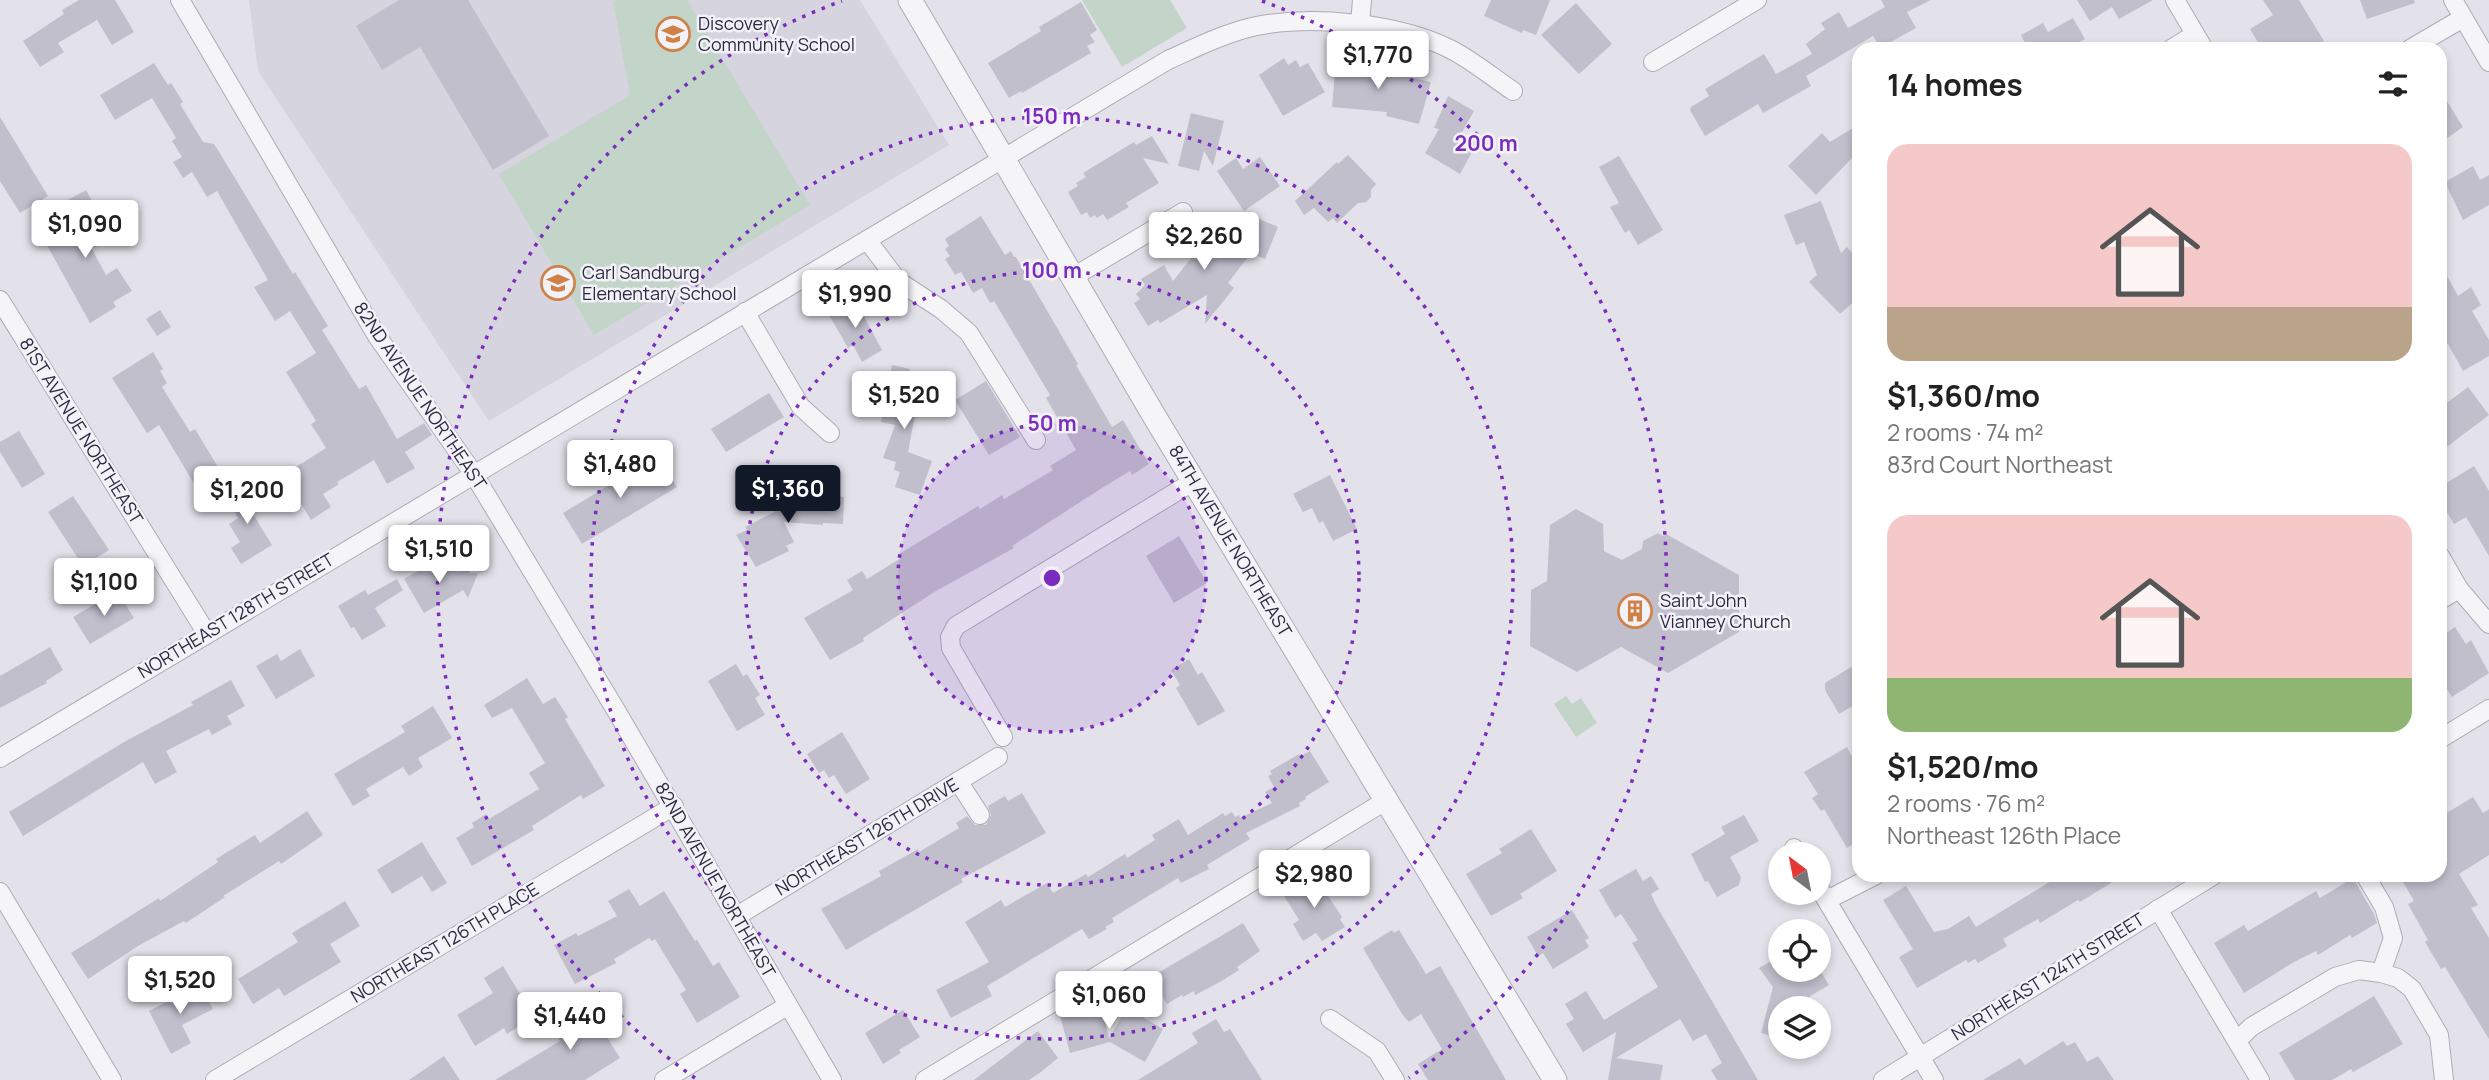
<!DOCTYPE html>
<html lang="en">
<head>
<meta charset="utf-8">
<style>
  body { margin:0; font-family:Manrope,sans-serif; background:#f2f2f2; color:#222; height:100vh; display:flex; flex-direction:column; font-size:26px; white-space:nowrap }
  * { box-sizing:border-box; margin:0 }
  p { font-size:23px; color:#767676 }
  .icon { flex:none; width:38px; height:38px; fill:none; stroke:currentColor; stroke-width:2; stroke-linecap:round; stroke-linejoin:round }
  .map { position:relative; flex:1; overflow:hidden }
  .details { position:absolute; left:1852px; top:42px; width:595px; height:840px; display:flex; flex-direction:column; background:#fff; border-radius:21px; box-shadow:0 4px 10px #0003 }
  .details>* { flex:none }
  .needle { width:46px; rotate:328deg }
  .fabs { position:absolute; left:1768px; top:842px; display:grid; gap:14px }
  .fabs a { display:grid; place-items:center; width:63px; height:63px; border-radius:50%; background:#fff; box-shadow:0 4px 10px #0003; font-size:35px }
  .price { position:absolute; translate:-50% -60px; padding:0 16px; border-radius:7px; background:#fff; color:#222; font-size:23px; line-height:46px; filter:drop-shadow(0 2px 4px #0008) }
  .price::after { content:''; position:absolute; left:50%; top:42px; width:21px; height:16px; margin-left:-10px; background:inherit; clip-path:polygon(0 0,100% 0,50% 100%) }
  .price.active { background:#111827; color:#fff }
  ul { padding:0; list-style:none }
  li { display:grid; align-content:center; gap:14px; height:371px; padding:0 35px }
  li span { display:grid; place-items:center; height:217px; border-radius:21px; color:#555 }
  li>.icon { margin-inline-start:auto }
  span .icon { width:126px; height:126px; fill:#fffc; stroke-width:1 }
  li b { font-size:30px }
  h2 { display:flex; justify-content:space-between; align-items:center; height:84px; padding:0 35px; font-size:30px }
  .map>svg:first-child { display:block }
  .built { fill:#d6d4df }
  .green { fill:#c3d4c8 }
  .building { fill:#c2bfcd }
  .lines { fill:none; stroke-linecap:round; stroke-linejoin:round }
  .minor-casing { stroke:#adabb8; stroke-width:20 }
  .tertiary-casing { stroke:#adabb8; stroke-width:25 }
  .minor { stroke:#f5f5f8; stroke-width:18 }
  .tertiary { stroke:#f5f5f8; stroke-width:23 }
  .ring { fill:none; stroke:#7b2cbf; stroke-width:3.5; stroke-dasharray:3.5 7 }
  .labels { text-anchor:middle; stroke-width:5; stroke-linejoin:round; paint-order:stroke }
  .poi-label { font-size:18px; fill:#2f2a42; stroke:#f2f2f8; text-anchor:start }
  .street-label { font-size:18px; fill:#2f2a42; stroke:#f2f2f8 }
  .centre { fill:#7b2cbf; stroke:#f2f2f8; stroke-width:3.5 }
  .ring-label { font-size:21px; text-anchor:middle; font-weight:bold; fill:#7b2cbf; stroke:#f2f2f8; stroke-width:5; stroke-linejoin:round; paint-order:stroke }
</style>
</head>
<body>
<div class="map">
<svg width="2489" height="1080" viewBox="0 0 2489 1080">
  <rect width="100%" height="100%" fill="#e3e2ea"/>
  <polygon class="built" points="249,0 860,0 949,145 489,421 258,71"/>
  <g class="green">
    <polygon points="620,0 687,0 810,205 594,335 499,174 630,95 613,1"/>
    <polygon points="1082,0 1170,0 1187,28 1122,67"/>
    <polygon points="1566,696 1572,704 1581,698 1597,723 1576,737 1554,704"/>
  </g>
  <g class="building">
    <polygon points="79,0 115,0 134,32 112,45 97,20 58,43 64,52 40,67 23,41 64,14 62,10"/>
    <polygon points="399,0 468,0 549,136 493,170 420,47 382,70 356,26"/>
    <polygon points="1491,0 1550,0 1536,35 1523,30 1522,33 1484,16"/>
    <polygon points="1881,0 1931,0 1907,12 1916,28 1880,48 1873,36 1806,76 1811,86 1763,113 1758,104 1705,136 1690,110 1691,107 1709,96 1705,89 1764,54 1776,74 1812,54 1806,44 1825,29 1821,23 1839,12 1848,28 1885,7"/>
    <polygon points="2077,0 2153,0 2119,19 2112,7 2090,21"/>
    <polygon points="2263,0 2299,0 2324,41 2310,49 2279,49 2275,42 2262,49 2250,29 2273,15"/>
    <polygon points="2360,0 2414,0 2415,3 2367,19"/>
    <polygon points="1081,2 1097,30 1090,35 1095,42 1087,46 1091,53 1022,93 1021,91 1009,98 988,63 1041,31 1039,27"/>
    <polygon points="1576,3 1612,44 1579,74 1541,35"/>
    <polygon points="2073,18 2085,39 2067,49 2019,49 2026,45 2021,35 2043,23 2048,32"/>
    <polygon points="1284,58 1288,65 1296,60 1300,67 1308,63 1325,92 1283,116 1259,75"/>
    <polygon points="1346,58 1367,60 1367,68 1431,82 1419,124 1386,116 1387,112 1332,107 1336,59 1346,60"/>
    <polygon points="154,63 168,85 171,83 183,102 180,104 203,142 214,144 221,155 293,274 295,272 328,326 322,330 359,389 366,385 397,439 424,423 432,435 405,452 415,468 387,484 374,460 337,482 339,484 323,494 331,507 311,520 283,475 326,448 311,424 316,421 286,372 316,353 290,311 275,321 254,287 268,280 217,191 207,197 192,172 183,178 173,162 182,157 172,141 176,138 152,98 115,120 100,95"/>
    <polygon points="2440,90 2463,127 2440,143"/>
    <polygon points="1448,96 1474,111 1461,134 1477,143 1460,174 1425,153 1439,129 1434,128"/>
    <polygon points="1191,113 1224,121 1213,166 1204,151 1199,171 1178,166"/>
    <polygon points="0,117 48,196 20,213 0,181"/>
    <polygon points="1858,125 1858,152 1816,195 1788,166 1822,133 1830,142"/>
    <polygon points="1152,136 1169,164 1143,158 1159,183 1126,203 1129,207 1107,220 1103,214 1097,218 1095,215 1090,218 1087,212 1081,215 1068,192 1078,186 1076,183 1086,177 1083,173 1134,142 1136,145"/>
    <polygon points="1348,155 1376,184 1371,190 1371,197 1366,202 1358,203 1337,223 1333,218 1328,222 1314,208 1304,215 1295,201 1337,162 1338,164"/>
    <polygon points="1619,156 1663,230 1638,245 1629,230 1625,233 1610,207 1619,203 1599,167"/>
    <polygon points="1260,157 1280,186 1244,211 1217,171 1236,158 1243,169"/>
    <polygon points="2473,166 2480,180 2489,175 2489,205 2463,220 2445,182"/>
    <polygon points="86,190 102,220 82,231 106,275 117,268 132,291 113,302 116,307 90,323 43,238 70,224 59,205"/>
    <polygon points="1821,201 1841,253 1847,247 1858,259 1858,298 1840,314 1809,282 1817,275 1804,242 1796,245 1784,215"/>
    <polygon points="1245,213 1278,227 1265,259 1251,253 1228,283 1234,288 1205,324 1207,295 1160,323 1158,320 1148,326 1134,303 1140,299 1136,294 1145,285 1141,279 1164,265 1173,281 1204,242 1211,247 1222,218 1259,234"/>
    <polygon points="981,216 1005,255 1011,251 1014,257 1016,257 1078,364 1076,365 1112,427 1123,420 1149,464 1132,475 1130,471 1102,488 1012,546 1014,548 936,591 863,638 864,641 830,660 804,618 853,590 847,580 862,571 867,579 901,558 899,554 978,506 980,509 1002,495 1004,499 1053,470 1050,466 1076,450 1046,398 1050,395 994,301 990,303 982,288 973,293 961,272 955,275 945,259 950,256 945,249 949,246 945,239"/>
    <polygon points="2440,263 2458,296 2471,287 2481,305 2472,311 2489,340 2489,356 2463,371 2448,344 2440,349"/>
    <polygon points="854,298 882,350 862,362 853,345 848,348 828,313"/>
    <polygon points="160,310 171,327 157,336 146,319"/>
    <polygon points="153,352 163,369 160,371 167,383 162,387 190,432 195,429 227,482 202,497 159,425 147,433 112,378"/>
    <polygon points="892,365 910,369 908,378 918,380 912,409 916,410 908,452 932,461 920,495 895,487 900,472 894,470 896,462 883,458 895,425 881,422"/>
    <polygon points="986,381 1020,437 989,455 955,400"/>
    <polygon points="2468,387 2489,415 2440,452 2440,408"/>
    <polygon points="769,393 784,417 726,452 711,429"/>
    <polygon points="19,431 45,474 22,488 0,452 0,442"/>
    <polygon points="654,458 656,461 660,458 677,487 582,544 563,513"/>
    <polygon points="2474,466 2489,491 2489,556 2466,517 2454,524 2445,509 2440,512 2440,487"/>
    <polygon points="1330,475 1357,529 1333,541 1323,521 1319,523 1312,508 1303,512 1293,494"/>
    <polygon points="245,485 260,510 253,514 272,545 241,564 231,548 240,542 229,524 238,518 225,496"/>
    <polygon points="807,494 844,497 843,524 823,523 823,525 784,522 794,542 786,546 789,551 756,567 736,535 747,530 745,527 780,509 774,496 807,498"/>
    <polygon points="73,496 109,550 83,566 48,512"/>
    <polygon points="1576,509 1603,524 1604,551 1622,560 1642,549 1643,541 1658,533 1663,536 1666,534 1739,575 1739,632 1668,673 1621,647 1577,672 1530,646 1531,590 1547,581 1550,525"/>
    <polygon points="1179,536 1207,583 1174,603 1146,556"/>
    <polygon points="451,562 457,572 468,568 470,573 478,573 468,598 463,590 424,613 404,579 427,566 431,573"/>
    <polygon points="397,579 403,590 375,608 386,626 362,640 354,627 351,628 338,606 365,590 368,595"/>
    <polygon points="117,591 134,618 90,644 73,617"/>
    <polygon points="2455,627 2466,644 2471,640 2489,673 2452,697 2440,678 2440,637"/>
    <polygon points="50,647 63,670 46,681 47,683 0,708 0,676"/>
    <polygon points="300,649 315,676 276,699 256,666 277,654 281,661"/>
    <polygon points="1189,659 1198,675 1202,672 1225,711 1198,726 1176,688 1180,685 1171,670"/>
    <polygon points="736,664 743,676 747,674 760,695 755,698 765,715 737,731 708,681"/>
    <polygon points="1851,667 1858,680 1858,703 1839,714 1825,690 1825,683"/>
    <polygon points="527,678 543,704 555,697 568,717 565,719 605,786 583,799 581,795 532,826 534,830 472,866 456,838 474,827 472,823 486,814 489,819 539,789 529,773 545,763 512,708 492,718 484,705"/>
    <polygon points="231,680 245,706 227,716 232,724 212,735 209,729 166,751 177,772 155,784 143,762 23,836 9,812 124,742 193,705 191,702"/>
    <polygon points="433,706 452,738 418,758 423,767 409,776 403,767 366,789 370,796 353,806 334,774 405,732 401,726"/>
    <polygon points="842,732 870,779 846,794 834,775 829,778 824,770 819,773 807,754"/>
    <polygon points="1847,747 1858,768 1858,841 1847,848 1824,809 1821,811 1812,798 1818,794 1804,772"/>
    <polygon points="1310,751 1329,782 1305,797 1306,799 1299,803 1300,806 1246,833 1250,839 1207,865 1209,869 1181,883 1178,878 1112,918 1114,922 1105,927 1107,929 1089,939 1082,929 987,986 992,996 951,1018 936,990 989,962 965,922 1001,900 1005,907 1047,883 1053,893 1086,874 1088,877 1125,854 1127,858 1155,840 1152,835 1179,819 1188,835 1223,813 1225,816 1232,812 1235,817 1239,815 1240,818 1272,803 1265,792 1274,787 1268,776 1272,774 1270,771 1299,754 1300,756"/>
    <polygon points="1022,793 1046,833 961,879 963,882 846,950 821,909 881,876 879,871 918,849 919,852 959,828 956,823 967,816 975,825 986,825 991,815 988,806 1005,796 1008,801"/>
    <polygon points="2473,797 2483,813 2489,809 2489,855 2459,874 2478,905 2471,908 2489,938 2489,1039 2445,967 2441,969 2425,942 2428,940 2408,904 2414,901 2399,875 2440,875 2440,817"/>
    <polygon points="307,811 323,835 281,864 279,861 223,896 225,897 186,923 184,921 138,946 88,979 71,953 159,898 160,901 218,862 216,859 255,835 260,843"/>
    <polygon points="1744,815 1759,841 1730,857 1741,877 1739,885 1717,897 1708,881 1705,882 1691,854 1725,834 1721,827"/>
    <polygon points="1531,829 1557,871 1520,894 1523,898 1491,916 1466,874 1502,853 1499,849"/>
    <polygon points="422,842 447,883 432,892 422,876 392,894 377,870"/>
    <polygon points="1636,869 1643,881 1651,876 1659,889 1651,894 1656,905 1758,1080 1717,1080 1711,1070 1722,1063 1706,1034 1693,1041 1680,1019 1616,1058 1663,1065 1660,1080 1608,1080 1616,1032 1583,1052 1566,1024 1574,1019 1565,1004 1586,991 1604,1020 1658,987 1632,943 1638,940 1621,914 1615,918 1599,890"/>
    <polygon points="1314,875 1342,917 1340,919 1345,927 1322,941 1316,933 1303,941 1293,924 1299,920 1283,894"/>
    <polygon points="2061,875 2124,875 2080,902 2078,900 2040,923 2038,919 2003,939 2007,946 1978,963 1975,959 1968,963 1966,960 1917,988 1899,957 1913,949 1883,900 1906,886 1934,932 1948,929 1969,916 1976,927"/>
    <polygon points="2353,878 2374,914 2377,923 2352,938 2350,935 2318,955 2316,951 2294,962 2244,993 2214,943 2244,925 2248,931 2316,891 2320,898"/>
    <polygon points="629,889 640,906 664,891 695,941 697,940 713,966 719,962 740,997 697,1023 680,994 686,990 655,939 652,941 649,938 614,959 616,963 575,984 554,945 576,933 578,936 617,916 608,901"/>
    <polygon points="345,901 360,926 330,944 341,962 284,996 279,988 253,1004 238,979 298,942 292,933"/>
    <polygon points="1572,910 1589,938 1585,940 1589,947 1553,969 1543,953 1538,956 1527,937"/>
    <polygon points="1243,923 1260,951 1237,967 1239,970 1220,982 1195,995 1194,991 1183,997 1182,995 1167,1004 1151,977"/>
    <polygon points="1392,930 1394,933 1399,930 1426,974 1440,966 1506,1080 1428,1080 1418,1064 1442,1049 1421,1014 1409,1022 1402,1014 1363,948"/>
    <polygon points="1780,956 1780,970 1820,970 1829,985 1809,997 1806,1008 1780,1008 1780,1038 1761,1033 1773,987 1759,968"/>
    <polygon points="503,966 534,1017 507,1034 504,1028 475,1046 457,1015 493,993 484,978"/>
    <polygon points="200,984 213,1009 182,1025 191,1043 171,1054 149,1011"/>
    <polygon points="2374,996 2403,1044 2353,1072 2351,1069 2332,1080 2295,1080 2279,1053"/>
    <polygon points="1100,1002 1109,1038 1127,1008 1163,1029 1145,1062 1110,1042 1070,1053 1059,1012"/>
    <polygon points="586,1004 620,1058 585,1080 495,1080 560,1041 551,1026"/>
    <polygon points="903,1010 920,1037 899,1050 901,1053 883,1064 865,1033"/>
    <polygon points="1216,1019 1224,1032 1230,1029 1262,1080 1138,1080 1198,1043 1192,1033"/>
    <polygon points="1038,1031 1058,1058 1041,1072 1029,1080 974,1080"/>
    <polygon points="2063,1041 2067,1046 2075,1042 2087,1062 2098,1056 2114,1080 1983,1080 2020,1058 2025,1065"/>
    <polygon points="444,1056 460,1080 409,1080"/>
  </g>
  <g class="lines">
    <g class="minor-casing">
      <g id="minor">
        <polyline points="180,0 377,336 473,473 617,712 832,1080"/>
        <polyline points="2175,0 2204,49"/>
        <polyline points="2453,0 2489,62"/>
        <polyline points="1360,23 1362,0"/>
        <polyline points="2171,49 2194,35"/>
        <polyline points="2410,49 2463,18"/>
        <polyline points="1653,62 1757,0"/>
        <polyline points="867,240 898,281 941,309 969,333 1036,440"/>
        <polyline points="1073,277 1183,212"/>
        <polyline points="0,300 207,634"/>
        <polyline points="745,312 801,407 830,433"/>
        <polyline points="2440,556 2459,589 2489,624"/>
        <polyline points="2440,600 2459,589"/>
        <polyline points="1003,737 951,648 950,637 956,626 1194,481"/>
        <polyline points="2440,739 2489,709"/>
        <path d="M0 758 1168 60C1195 48 1223 34 1252 27 1310 14 1398 23 1450 49 1472 60 1492 77 1513 91"/>
        <polyline points="958,781 980,815"/>
        <polyline points="1794,848 1798,854"/>
        <polyline points="2365,875 2384,907 2393,938 2381,973"/>
        <polyline points="1818,886 1934,1080"/>
        <polyline points="0,892 112,1080"/>
        <polyline points="1827,900 1876,875"/>
        <polyline points="2158,909 2260,1080"/>
        <polyline points="737,916 998,757"/>
        <polyline points="1330,1019 1377,1051 1395,1080"/>
        <polyline points="2237,1041 2251,1027 2335,977 2359,970 2381,973 2398,978 2412,989 2439,1035 2444,1080"/>
        <polyline points="215,1080 674,806"/>
        <polyline points="664,1080 787,1006"/>
        <polyline points="925,1080 1387,800"/>
        <polyline points="1883,1080 2214,875"/>
      </g>
    </g>
    <g class="tertiary-casing">
      <polyline id="tertiary" points="910,0 1153,414 1555,1080"/>
    </g>
    <use href="#minor" class="minor"/>
    <use href="#tertiary" class="tertiary"/>
  </g>
  <circle cx="1052" cy="578" r="154" fill="#7b2cbf" fill-opacity=".12"/>
  <g class="ring">
    <circle cx="1052" cy="578" r="154"/>
    <circle cx="1052" cy="578" r="307"/>
    <circle cx="1052" cy="578" r="461"/>
    <path d="M695 1078A614 614 0 0 1 842 1M1262 1A614 614 0 0 1 1409 1078"/>
  </g>
  <defs>
    <g id="school-ring" transform="scale(1.75)"><circle r="9.5" fill="#f2f2f8" stroke="#d08147" stroke-width="1.5"/><path d="M0-5L7-2L0 1L-7-2ZM-4 1L0 2.5L4 1V4Q0 6-4 4Z" fill="#d08147"/></g>
    <g id="building-ring" transform="scale(1.75)"><circle r="9.5" fill="#f2f2f8" stroke="#d08147" stroke-width="1.5"/><path d="M-4-6H4V6H1V3H-1V6H-4ZM-2.5-4.3h1.7v1.8h-1.7ZM.8-4.3h1.7v1.8H.8ZM-2.5-1h1.7V.8h-1.7ZM.8-1h1.7V.8H.8Z" fill="#d08147"/></g>
  </defs>
  <g fill-rule="evenodd">
    <use href="#school-ring" x="673" y="34"/>
    <use href="#school-ring" x="558" y="283"/>
    <use href="#building-ring" x="1635" y="611"/>
  </g>
  <g class="labels">
    <g class="poi-label">
      <text x="698" y="30">Discovery<tspan x="698" dy="21">Community School</tspan></text>
      <text x="582" y="279">Carl Sandburg<tspan x="582" dy="21">Elementary School</tspan></text>
      <text x="1660" y="607">Saint John<tspan x="1660" dy="21">Vianney Church</tspan></text>
    </g>
    <g class="street-label">
      <text transform="translate(420 396) rotate(56)" y="6">82ND AVENUE NORTHEAST</text>
      <text transform="translate(81 431) rotate(58)" y="6">81ST AVENUE NORTHEAST</text>
      <text transform="translate(1230 541) rotate(59)" y="6">84TH AVENUE NORTHEAST</text>
      <text transform="translate(236 616) rotate(-31)" y="6">NORTHEAST 128TH STREET</text>
      <text transform="translate(867 837) rotate(-31)" y="6">NORTHEAST 126TH DRIVE</text>
      <text transform="translate(715 880) rotate(60)" y="6">82ND AVENUE NORTHEAST</text>
      <text transform="translate(445 943) rotate(-31)" y="6">NORTHEAST 126TH PLACE</text>
      <text transform="translate(2048 977) rotate(-32)" y="6">NORTHEAST 124TH STREET</text>
    </g>
  </g>
  <circle cx="1052" cy="578" r="10" class="centre"/>
  <g class="ring-label">
    <text x="1052" y="124">150 m</text>
    <text x="1486" y="151">200 m</text>
    <text x="1052" y="278">100 m</text>
    <text x="1052" y="431">50 m</text>
  </g>
</svg>
<div class="fabs">
<a><svg class="needle" viewBox="-14 -14 28 28"><path d="M0-13l5 13h-10z" fill="#e53935"/><path d="M0 13l5-13h-10z" fill="#767676"/></svg></a>
<a><svg class="icon" aria-label="locate" viewBox="0 0 24 24"><circle cx="12" cy="12" r="6"/><path d="M12 2v4M12 18v4M2 12h4M18 12h4"/></svg></a>
<a><svg class="icon" aria-label="layers" viewBox="0 0 24 24"><path d="M12 4l9 5-9 5-9-5zM3 14l9 5 9-5"/></svg></a>
</div>
<b class="price" style="left:1378px;top:91px">$1,770</b>
<b class="price" style="left:85px;top:260px">$1,090</b>
<b class="price" style="left:1204px;top:272px">$2,260</b>
<b class="price" style="left:855px;top:330px">$1,990</b>
<b class="price" style="left:904px;top:431px">$1,520</b>
<b class="price" style="left:620px;top:500px">$1,480</b>
<b class="price active" style="left:788px;top:525px">$1,360</b>
<b class="price" style="left:247px;top:526px">$1,200</b>
<b class="price" style="left:439px;top:585px">$1,510</b>
<b class="price" style="left:104px;top:618px">$1,100</b>
<b class="price" style="left:1314px;top:910px">$2,980</b>
<b class="price" style="left:180px;top:1016px">$1,520</b>
<b class="price" style="left:1109px;top:1031px">$1,060</b>
<b class="price" style="left:570px;top:1052px">$1,440</b>
<section class="details">
<h2>14 homes<svg class="icon" aria-label="filters" viewBox="0 0 24 24"><path d="M4 7h16M4 17h16"/><circle cx="9" cy="7" r="2"/><circle cx="15" cy="17" r="2"/></svg></h2>
<ul>
<li><span style="background:linear-gradient(#f6c9c9 75%,#b9a48a 0)"><svg class="icon" aria-label="home" viewBox="0 0 24 24"><path d="M3 11l9-7 9 7M6 9v11h12V9"/></svg></span><div><b>$1,360/mo</b><p>2 rooms · 74 m²</p><p>83rd Court Northeast</p></div></li>
<li><span style="background:linear-gradient(#f6c9c9 75%,#8fb573 0)"><svg class="icon" aria-label="home" viewBox="0 0 24 24"><path d="M3 11l9-7 9 7M6 9v11h12V9"/></svg></span><div><b>$1,520/mo</b><p>2 rooms · 76 m²</p><p>Northeast 126th Place</p></div></li>
</ul>
</section>
</div>
</body>
</html>
